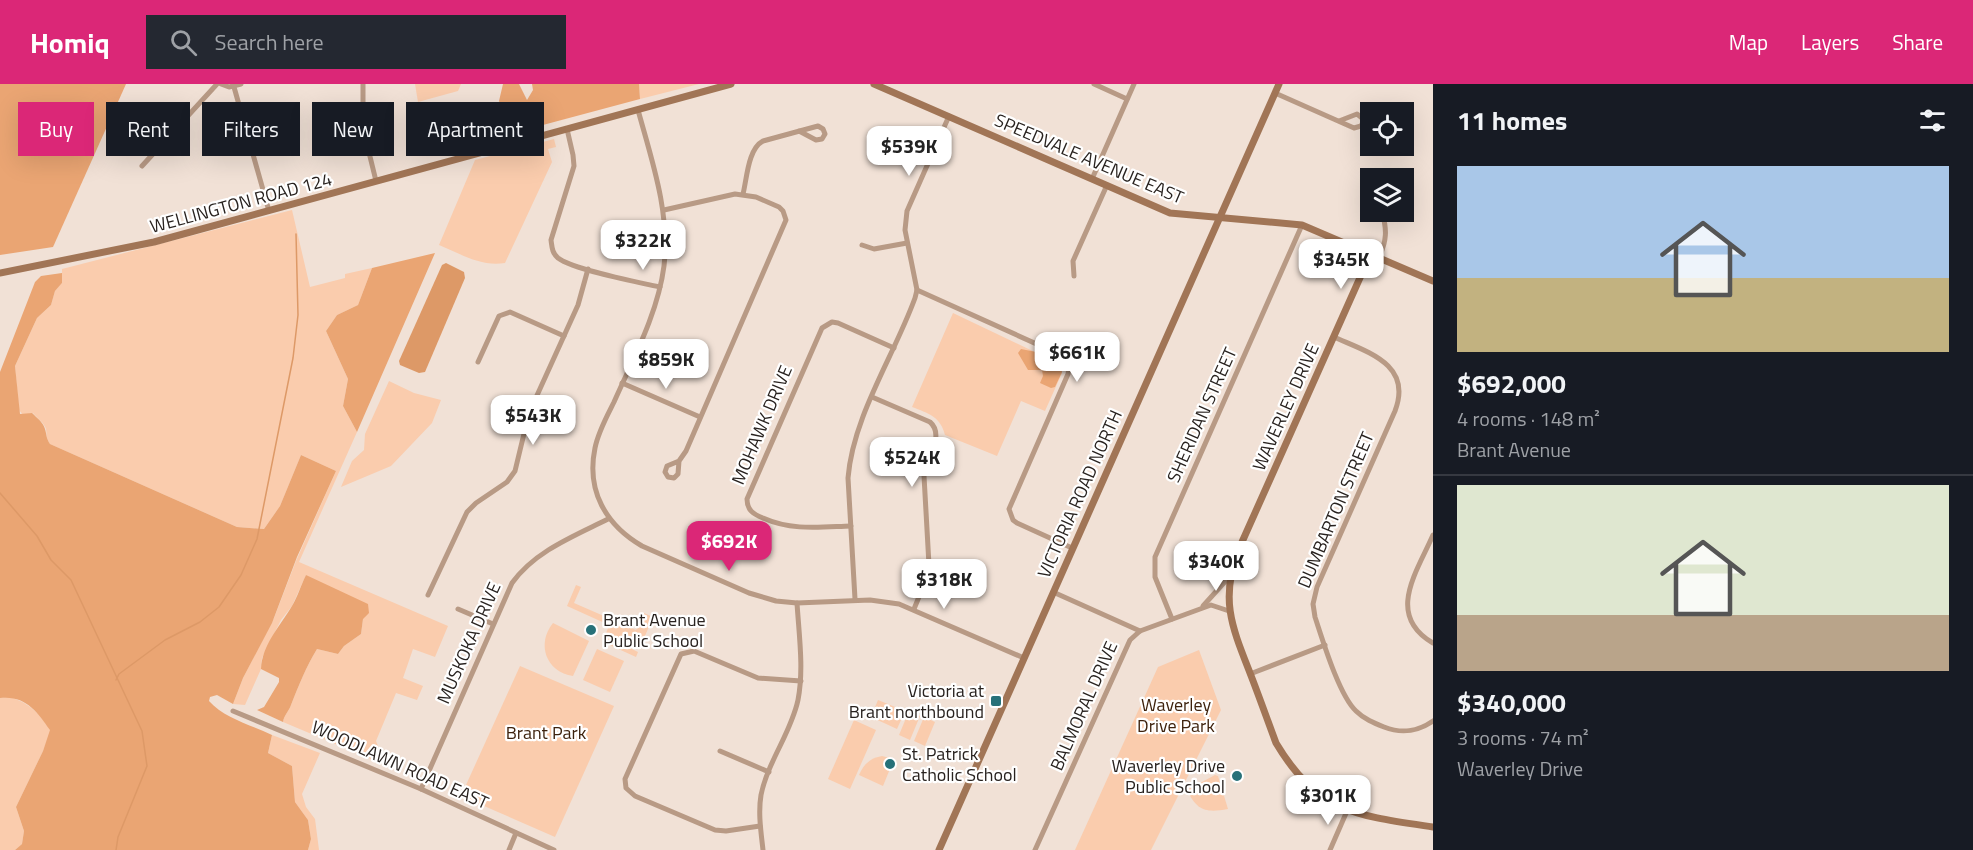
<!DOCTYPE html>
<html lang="en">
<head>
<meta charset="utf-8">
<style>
  body { margin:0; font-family:"Titillium Web",sans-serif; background:#242831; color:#f1f3f6; height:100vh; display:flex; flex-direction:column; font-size:22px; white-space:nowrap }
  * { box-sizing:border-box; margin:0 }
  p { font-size:20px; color:#9ea1a6 }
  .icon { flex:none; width:33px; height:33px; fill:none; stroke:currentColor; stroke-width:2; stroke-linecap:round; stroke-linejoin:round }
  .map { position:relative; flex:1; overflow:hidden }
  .side { display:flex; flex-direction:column; background:#171b24; width:540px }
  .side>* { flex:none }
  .guide { position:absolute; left:18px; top:18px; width:570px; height:54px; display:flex; gap:12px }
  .fabs { position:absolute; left:1360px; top:18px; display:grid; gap:12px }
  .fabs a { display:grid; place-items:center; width:54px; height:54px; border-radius:0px; background:#171b24; box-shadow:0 6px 24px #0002; font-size:30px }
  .price { position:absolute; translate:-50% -51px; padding:0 14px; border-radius:12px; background:#fff; color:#222; font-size:20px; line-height:39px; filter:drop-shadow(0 2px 3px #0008) }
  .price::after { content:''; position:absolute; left:50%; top:36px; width:18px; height:14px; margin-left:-9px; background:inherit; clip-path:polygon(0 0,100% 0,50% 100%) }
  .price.current { background:#db2777; color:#fff }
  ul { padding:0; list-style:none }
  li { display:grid; align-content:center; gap:12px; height:318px; padding:0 24px }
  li+li { border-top:2px solid #363941 }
  li span { display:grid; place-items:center; height:186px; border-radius:0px; color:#555 }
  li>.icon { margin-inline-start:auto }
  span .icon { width:108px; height:108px; fill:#fffc; stroke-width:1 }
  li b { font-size:26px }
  h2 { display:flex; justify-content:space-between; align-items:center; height:72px; padding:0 24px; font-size:26px }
  .chip { padding:0 21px; border-radius:0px; background:#171b24; box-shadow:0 6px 24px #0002; font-size:21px; line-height:54px }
  .chip.current { background:#db2777; color:#fff }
  header { display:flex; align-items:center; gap:36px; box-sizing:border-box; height:84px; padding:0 30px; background:#db2777; color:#fff }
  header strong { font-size:28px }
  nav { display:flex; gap:33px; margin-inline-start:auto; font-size:21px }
  .search { width:420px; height:54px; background:#242831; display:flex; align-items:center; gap:15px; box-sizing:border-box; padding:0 21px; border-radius:0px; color:#9ea1a6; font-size:22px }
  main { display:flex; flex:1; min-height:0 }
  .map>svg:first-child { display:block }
  .green { fill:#faccad }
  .forest { fill:#eaa573 }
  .water { fill:#dd9967 }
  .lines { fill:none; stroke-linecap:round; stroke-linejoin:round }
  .stream { stroke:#dd9967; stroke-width:1.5 }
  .street { stroke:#b89a85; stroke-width:5 }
  .secondary { stroke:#a17556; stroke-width:7 }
  .poi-dot { fill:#277179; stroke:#fff; stroke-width:2 }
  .labels { text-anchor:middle; stroke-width:4.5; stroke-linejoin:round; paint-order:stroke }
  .street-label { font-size:18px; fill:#28221f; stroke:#fff }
  .poi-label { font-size:18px; fill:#28221f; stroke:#fff; text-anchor:start }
  .park-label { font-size:18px; fill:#3e220d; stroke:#fff }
</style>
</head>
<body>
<header>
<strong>Homiq</strong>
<div class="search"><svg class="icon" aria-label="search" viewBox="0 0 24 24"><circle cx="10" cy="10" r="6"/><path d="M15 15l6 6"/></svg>Search here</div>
<nav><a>Map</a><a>Layers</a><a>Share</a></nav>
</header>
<main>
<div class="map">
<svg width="1433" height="766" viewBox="0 0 1433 766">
  <rect width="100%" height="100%" fill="#f1e1d6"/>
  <g class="green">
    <polygon points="415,0 461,0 458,7 418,18"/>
    <polygon points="639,0 699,0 640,15"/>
    <polygon points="499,17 513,49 489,55"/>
    <path d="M554 55 556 63 548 65 552 78 505 179C481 183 461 170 439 161L475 76Z"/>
    <path d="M292 126 310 203 345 194V190L372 184 358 221 337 231 326 247 348 295 343 322 357 348 299 478 448 542 435 573 413 565 403 594 423 602 417 616 396 609 376 657 381 669 392 676 390 683 283 638C284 631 289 627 291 621 299 601 306 583 317 565L338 570 344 562 361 550 363 535 306 491 292 522 281 536 262 574 261 585 245 621 233 620 243 594 274 534 296 477 336 387 301 371 280 422 264 445 237 443 50 360C46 354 47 352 46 345 44 339 37 334 33 329L23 331 19 326 15 282 37 234 51 221 55 207 62 199V185Z"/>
    <path d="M953 229 1062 281V289L1045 327 1021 317 997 372 945 351C941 333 928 329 912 323Z"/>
    <polygon points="389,297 414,309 441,316 432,339 391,382 341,403 352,377 364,366 365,350"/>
    <polygon points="576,501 581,503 574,519 636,546 644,529 653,533 642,559 631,556 628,563 638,568 636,573 603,558 609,541 567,522"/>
    <path d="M553 539 589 557 573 592C546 588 536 560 553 539Z"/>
    <polygon points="597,565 624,577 610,608 583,596"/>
    <polygon points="1199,566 1221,626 1151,766 1075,766 1158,583"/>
    <polygon points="520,582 614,622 555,753 461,712"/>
    <path d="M10 613C31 620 37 628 51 646L43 667 16 723 24 747 22 760 15 766H0V614Z"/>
    <polygon points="878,616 905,627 897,645 871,633"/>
    <polygon points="909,627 920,632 910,656 899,651"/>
    <polygon points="924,633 935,638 925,662 914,657"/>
    <polygon points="854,636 876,646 850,705 828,695"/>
    <polygon points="272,651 320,669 302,710 306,723 315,735 319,766 308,766 311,755 308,736 295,718 292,682 268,669"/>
    <path d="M882 672 894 675 883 702 859 691C864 680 870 674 882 672Z"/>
    <path d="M1215 691 1218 692 1228 725C1206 729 1197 727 1187 706Z"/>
  </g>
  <g class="forest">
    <polygon points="0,0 126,0 53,163 0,171"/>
    <polygon points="503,0 519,0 527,16 533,6 532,0 639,0 640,15 513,49 499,17"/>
    <polygon points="435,169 357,348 343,322 348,295 326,247 337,231 358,221 372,184"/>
    <path d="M62 189V199L55 207 51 221 37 234 15 282 20 330 32 329C37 334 43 338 45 345 47 352 46 354 50 360L237 443 264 445 280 422 301 371 336 387 297 473 272 539 243 594 233 620 217 611 210 613 209 617C224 634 251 641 272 651L268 669 292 682 295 718 308 736 311 755 308 766H15L22 760 24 747 16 723 43 667 50 646C37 627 25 611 0 614V288L35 198 41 192Z"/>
    <polygon points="1021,265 1051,271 1058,274 1062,288 1055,303 1051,304 1040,299 1043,292 1042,286 1028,286 1018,269"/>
    <path d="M306 491 368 520 369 529 363 535 361 550 344 562 338 570 317 565C306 583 299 601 291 621 289 627 284 631 283 638L257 626 264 623 279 598V594L261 585C262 561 280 542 292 522 298 512 301 501 306 491Z"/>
  </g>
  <polygon class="water" points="446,179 464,188 465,194 425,288 419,289 400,281 399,277 442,181"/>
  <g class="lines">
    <g class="stream">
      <polyline points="0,409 37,452 51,476 71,496 142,647 147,682 118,753 116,766"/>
      <polyline points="116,596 119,590 165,556 200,538 219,523 241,491 257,455 293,274 298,231 296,150"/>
    </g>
    <g class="street">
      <polyline points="221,0 229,3 241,0"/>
      <polyline points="363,0 363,44 376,97"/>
      <polyline points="1094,0 1127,15"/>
      <polyline points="234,3 269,127"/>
      <polyline points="1275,9 1354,44 1361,42 1363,38 1362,34 1357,30 1339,37"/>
      <path d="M638 26C652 77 670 128 664 182 658 229 633 275 614 318 607 332 598 348 595 364 586 407 606 441 642 462L749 509 776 517 797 519 870 516 899 520 1024 574"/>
      <path d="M567 45 573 71 574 82 551 156C552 163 552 169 558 174 574 186 637 198 660 203"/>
      <polyline points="142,82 217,0"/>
      <polyline points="1092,95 1134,0"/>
      <path d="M743 110C747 94 748 65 763 57L818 42 823 45 825 50 822 55 816 56 799 47"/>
      <polyline points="1371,110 1367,117 1371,123"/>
      <polyline points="664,126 735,110 756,113 779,123 783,127 786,136 686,367 679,377 678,390 674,394 668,393 665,388 667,382 679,377"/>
      <polyline points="862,161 874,165 907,159"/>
      <path d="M1379 173C1387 157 1387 145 1382 128"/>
      <polyline points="1074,192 1073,177 1107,101"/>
      <path d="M917 206 1061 271C1067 277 1070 281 1068 290L1009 425 1013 436 1017 439 1072 464"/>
      <path d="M1334 253C1367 268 1413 280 1395 327L1317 503 1313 520 1315 533C1323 557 1339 611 1356 627 1364 635 1374 639 1384 643 1402 650 1417 648 1433 637"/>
      <polyline points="478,278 499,232 510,228 564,252"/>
      <polyline points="622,299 700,333"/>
      <path d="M872 313 930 338C945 351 927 374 924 392L929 481 923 503 914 525"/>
      <path d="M851 442C820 443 792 447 763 434 753 430 747 426 747 415L822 244 832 238 838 239 894 264"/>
      <path d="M1433 451C1417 488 1385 531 1433 559"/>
      <polyline points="1053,508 1140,547"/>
      <polyline points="428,511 467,428 476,419 507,398 515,387 529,329 578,221 588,185"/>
      <path d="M855 515 848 394C853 332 894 272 915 214L917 206 905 146 907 127 949 32"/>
      <polyline points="1203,522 1231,491"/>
      <polyline points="458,525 493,540"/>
      <polyline points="1172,535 1155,493 1155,473 1302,141"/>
      <polyline points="1250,590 1325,561"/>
      <polyline points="233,627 421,705 554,766"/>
      <polyline points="720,667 769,688"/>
      <path d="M421 705 512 499C535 467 574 452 608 435"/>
      <polyline points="760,742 726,747 715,746 635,712 626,704 625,695 681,570 694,567 758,594 801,597"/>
      <polyline points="509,766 516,749"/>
      <path d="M763 766C761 748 758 729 761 711 768 677 791 649 798 616 804 585 799 551 797 519"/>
      <polyline points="1035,766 1130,556 1140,547 1211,521 1229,527"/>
      <polyline points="1330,766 1347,727"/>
    </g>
    <g class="secondary">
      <polyline points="874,0 1170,129 1302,141 1433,197"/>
      <path d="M1371 169 1238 467C1220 516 1232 543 1250 589 1259 612 1267 635 1276 659 1318 729 1358 732 1433 743"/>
      <polyline points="0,189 154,158 731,0"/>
      <polyline points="939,766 1279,0"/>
    </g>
  </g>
  <g class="poi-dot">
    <circle cx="591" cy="546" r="6"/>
    <rect x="990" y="611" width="12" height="12" rx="3"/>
    <circle cx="890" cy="680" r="6"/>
    <circle cx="1237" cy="692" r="6"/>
  </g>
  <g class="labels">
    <g class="street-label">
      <text transform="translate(1089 75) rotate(23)" y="6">SPEEDVALE AVENUE EAST</text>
      <text transform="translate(241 119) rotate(-15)" y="6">WELLINGTON ROAD 124</text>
      <text transform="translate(1286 323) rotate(-66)" y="6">WAVERLEY DRIVE</text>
      <text transform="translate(1202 331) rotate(-66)" y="6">SHERIDAN STREET</text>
      <text transform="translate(762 341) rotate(-67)" y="6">MOHAWK DRIVE</text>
      <text transform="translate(1080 410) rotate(-66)" y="6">VICTORIA ROAD NORTH</text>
      <text transform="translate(1336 426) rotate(-67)" y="6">DUMBARTON STREET</text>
      <text transform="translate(469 559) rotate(-66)" y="6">MUSKOKA DRIVE</text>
      <text transform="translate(1084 622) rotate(-66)" y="6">BALMORAL DRIVE</text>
      <text transform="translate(400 681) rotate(24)" y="6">WOODLAWN ROAD EAST</text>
    </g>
    <g class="poi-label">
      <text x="603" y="542">Brant Avenue<tspan x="603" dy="21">Public School</tspan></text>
      <text x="984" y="613" text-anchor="end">Victoria at<tspan x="984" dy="21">Brant northbound</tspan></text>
      <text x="902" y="676">St. Patrick<tspan x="902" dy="21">Catholic School</tspan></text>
      <text x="1225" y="688" text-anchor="end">Waverley Drive<tspan x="1225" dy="21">Public School</tspan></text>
    </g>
    <g class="park-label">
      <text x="1176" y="627">Waverley<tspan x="1176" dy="21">Drive Park</tspan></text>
      <text x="546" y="655">Brant Park</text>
    </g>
  </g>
</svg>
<div class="fabs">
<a><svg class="icon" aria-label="locate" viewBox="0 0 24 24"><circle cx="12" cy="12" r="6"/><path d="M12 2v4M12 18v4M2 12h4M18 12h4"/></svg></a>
<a><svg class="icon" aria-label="layers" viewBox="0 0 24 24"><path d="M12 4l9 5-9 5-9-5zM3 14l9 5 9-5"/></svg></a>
</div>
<b class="price" style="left:909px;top:93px">$539K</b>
<b class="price" style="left:643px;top:187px">$322K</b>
<b class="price" style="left:1341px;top:206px">$345K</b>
<b class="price" style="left:1077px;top:299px">$661K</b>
<b class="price" style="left:666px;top:306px">$859K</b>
<b class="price" style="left:533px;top:362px">$543K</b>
<b class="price" style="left:912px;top:404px">$524K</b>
<b class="price current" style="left:729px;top:488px">$692K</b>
<b class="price" style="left:1216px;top:508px">$340K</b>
<b class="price" style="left:944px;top:526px">$318K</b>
<b class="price" style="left:1328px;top:742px">$301K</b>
<div class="guide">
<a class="chip current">Buy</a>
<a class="chip">Rent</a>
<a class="chip">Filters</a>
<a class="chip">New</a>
<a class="chip">Apartment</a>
</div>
</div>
<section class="side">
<h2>11 homes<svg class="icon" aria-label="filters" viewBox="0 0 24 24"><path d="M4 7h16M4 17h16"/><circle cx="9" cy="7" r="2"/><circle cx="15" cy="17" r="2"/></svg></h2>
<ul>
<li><span style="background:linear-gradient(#a9c7e8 60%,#c2b280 0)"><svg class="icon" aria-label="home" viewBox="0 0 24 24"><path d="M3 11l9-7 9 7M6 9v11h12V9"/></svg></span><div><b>$692,000</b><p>4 rooms · 148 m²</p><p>Brant Avenue</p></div></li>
<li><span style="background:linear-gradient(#dfe7d0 70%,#b9a48a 0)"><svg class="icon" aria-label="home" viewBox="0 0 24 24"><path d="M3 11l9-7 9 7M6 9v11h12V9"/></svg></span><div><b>$340,000</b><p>3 rooms · 74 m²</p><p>Waverley Drive</p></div></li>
</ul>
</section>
</main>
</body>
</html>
